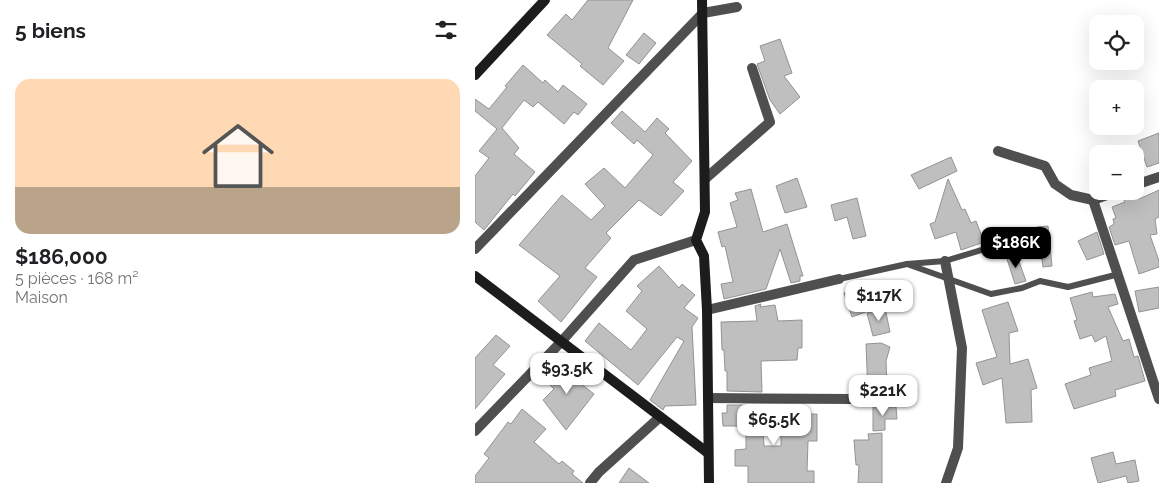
<!DOCTYPE html>
<html lang="fr">
<head>
<meta charset="utf-8">
<style>
  body { margin:0; font-family:Raleway,sans-serif; background:#f6f6f6; color:#202124; height:100vh; display:flex; flex-direction:column; font-size:19px; white-space:nowrap }
  * { box-sizing:border-box; margin:0 }
  p { font-size:16px; color:#757577 }
  .icon { flex:none; width:28px; height:28px; fill:none; stroke:currentColor; stroke-width:2; stroke-linecap:round; stroke-linejoin:round }
  .map { position:relative; flex:1; overflow:hidden }
  .sheet { display:flex; flex-direction:column; background:#fff; width:475px }
  .sheet>* { flex:none }
  .fabs { position:absolute; left:614px; top:15px; display:grid; gap:10px }
  .fabs a { display:grid; place-items:center; width:55px; height:55px; border-radius:10px; background:#fff; box-shadow:0 5px 20px #0002; font-size:25px }
  .price { position:absolute; translate:-50% -42px; padding:0 11px; border-radius:10px; background:#fff; color:#222; font-size:16px; line-height:32px; filter:drop-shadow(0 1px 2px #0008) }
  .price::after { content:''; position:absolute; left:50%; top:30px; width:15px; height:11px; margin-left:-8px; background:inherit; clip-path:polygon(0 0,100% 0,50% 100%) }
  .price.on { background:#000; color:#fff }
  ul { padding:0; list-style:none }
  li { display:grid; align-content:center; gap:10px; height:265px; padding:0 15px }
  li+li { border-top:1px solid #e0e0e0 }
  li span { display:grid; place-items:center; height:155px; border-radius:15px; color:#555 }
  li>.icon { margin-inline-start:auto }
  span .icon { width:90px; height:90px; fill:#fffc; stroke-width:1 }
  li b { font-size:21px }
  h2 { display:flex; justify-content:space-between; align-items:center; height:60px; padding:0 15px; font-size:21px }
  main { display:flex; flex:1; min-height:0 }
  .map>svg:first-child { display:block }
  .building { fill:#bfbfbf; stroke:#939393 }
  .lines { fill:none; stroke-linecap:round; stroke-linejoin:round }
  .lane { stroke:#4f4f4f; stroke-width:6 }
  .street { stroke:#4f4f4f; stroke-width:10 }
  .secondary { stroke:#1c1c1c; stroke-width:10 }
</style>
</head>
<body>
<main>
<section class="sheet">
<h2>5 biens<svg class="icon" aria-label="filters" viewBox="0 0 24 24"><path d="M4 7h16M4 17h16"/><circle cx="9" cy="7" r="2"/><circle cx="15" cy="17" r="2"/></svg></h2>
<ul>
<li><span style="background:linear-gradient(#ffd9b3 70%,#b9a48a 0)"><svg class="icon" aria-label="home" viewBox="0 0 24 24"><path d="M3 11l9-7 9 7M6 9v11h12V9"/></svg></span><div><b>$186,000</b><p>5 pièces · 168 m²</p><p>Maison</p></div></li>
</ul>
</section>
<div class="map">
<svg width="684" height="483" viewBox="0 0 684 483">
  <rect width="100%" height="100%" fill="#fff"/>
  <g class="building">
    <polygon points="113,0 158,0 133,48 149,61 128,85 105,66 107,64 72,35 91,14 97,20"/>
    <polygon points="169,33 181,43 164,64 151,55"/>
    <polygon points="305,39 317,73 309,76 325,97 305,114 295,100 282,64 290,61 285,46"/>
    <polygon points="48,65 68,83 70,80 83,92 88,85 112,104 103,115 99,112 89,124 63,102 58,107 49,100 27,128 44,148 39,154 60,172 40,196 38,194 9,230 0,222 0,176 14,158 4,151 22,129 0,111 0,99 14,109 32,87 30,86"/>
    <polygon points="147,111 170,132 182,118 194,129 190,133 217,161 198,182 209,191 186,216 164,200 131,233 136,238 110,268 122,277 86,322 63,301 85,276 44,245 87,195 116,220 130,206 110,184 129,168 150,188 178,155 162,140 159,144 136,123"/>
    <polygon points="684,133 684,163 672,167 663,141"/>
    <polygon points="476,157 482,171 444,189 436,175"/>
    <polygon points="322,178 332,207 310,213 301,186"/>
    <polygon points="473,179 487,210 490,209 496,223 501,221 509,242 486,250 481,232 460,239 455,224 460,222"/>
    <polygon points="276,189 288,232 312,224 328,276 325,276 325,281 316,283 305,249 291,289 249,299 246,284 258,282 250,246 247,247 243,232 262,227 255,203 263,200 260,193"/>
    <polygon points="684,190 684,217 680,219 682,234 675,235 684,261 684,267 664,274 654,241 640,245 634,227 639,224 638,219 641,218 637,207 650,202 647,196 650,192 661,192 664,199"/>
    <polygon points="382,198 391,236 378,239 372,217 360,221 356,205"/>
    <polygon points="573,226 577,266 568,267 562,227"/>
    <polygon points="622,232 629,254 612,260 603,241"/>
    <polygon points="541,253 551,281 540,284 531,256"/>
    <polygon points="184,266 204,288 207,284 220,295 209,308 223,318 217,327 221,405 190,406 188,410 175,400 209,341 202,337 163,385 110,341 124,323 156,350 172,329 151,311 167,291 162,286"/>
    <polygon points="388,286 396,310 377,317 369,293"/>
    <polygon points="684,287 684,308 664,312 660,291"/>
    <polygon points="617,292 618,297 640,294 643,304 633,307 648,341 654,339 659,357 663,356 670,381 640,390 641,396 599,409 590,384 616,375 614,368 637,361 631,336 620,342 617,335 605,339 599,321 602,320 595,298"/>
    <polygon points="533,302 543,331 534,333 535,364 553,359 562,388 556,390 557,422 531,423 527,378 508,385 501,363 522,357 507,310"/>
    <polygon points="286,304 285,307 300,305 303,321 327,320 327,348 323,348 322,360 286,361 287,392 252,391 252,371 250,371 249,350 247,350 246,322 282,321 280,306"/>
    <polygon points="410,308 415,332 398,336 392,313"/>
    <polygon points="21,335 35,346 18,365 30,374 0,409 0,358"/>
    <polygon points="406,343 415,347 411,361 412,385 407,386 407,394 393,394 391,344"/>
    <polygon points="87,363 97,373 101,366 111,373 105,383 119,394 91,430 68,400 79,389 71,381"/>
    <polygon points="252,405 287,405 289,446 306,446 306,415 342,414 342,441 333,441 332,471 339,471 339,483 273,483 273,466 260,466 260,450 271,449 271,426 248,426 247,413 252,413"/>
    <polygon points="398,407 421,407 422,419 410,419 410,430 398,431"/>
    <polygon points="47,409 71,429 59,442 84,464 87,461 99,471 97,474 108,483 0,483 0,476 14,458 9,454 33,422 36,424"/>
    <polygon points="407,433 407,483 383,483 384,465 381,465 379,440 394,440 393,434"/>
    <polygon points="638,452 641,464 660,460 664,481 653,483 651,476 623,483 616,458"/>
    <polygon points="154,468 174,483 144,483"/>
  </g>
  <g class="lines">
    <g class="lane">
      <polyline points="432,264 516,294 547,288 565,281 593,287 644,274"/>
      <polyline points="364,279 432,264 470,261 523,245"/>
    </g>
    <g class="street">
      <polyline points="523,151 570,166 580,184 596,195 618,200 643,191"/>
      <polyline points="230,179 295,122 277,68"/>
      <polyline points="660,185 684,177"/>
      <polyline points="618,200 684,399"/>
      <polyline points="0,249 228,13 262,7"/>
      <polyline points="470,261 487,348 483,448 471,483"/>
      <polyline points="232,310 364,279"/>
      <polyline points="233,398 376,399"/>
      <polyline points="0,431 86,342 159,260 221,240"/>
      <polyline points="115,483 124,472 185,417"/>
    </g>
    <g class="secondary">
      <polyline points="227,0 230,212 221,240 229,256 232,310 234,483"/>
      <polyline points="0,75 70,0"/>
      <polyline points="0,276 233,453"/>
    </g>
  </g>
</svg>
<div class="fabs">
<a><svg class="icon" aria-label="locate" viewBox="0 0 24 24"><circle cx="12" cy="12" r="6"/><path d="M12 2v4M12 18v4M2 12h4M18 12h4"/></svg></a>
<a>+</a>
<a>−</a>
</div>
<b class="price on" style="left:541px;top:269px">$186K</b>
<b class="price" style="left:404px;top:322px">$117K</b>
<b class="price" style="left:92px;top:395px">$93.5K</b>
<b class="price" style="left:408px;top:417px">$221K</b>
<b class="price" style="left:299px;top:446px">$65.5K</b>
</div>
</main>
</body>
</html>
